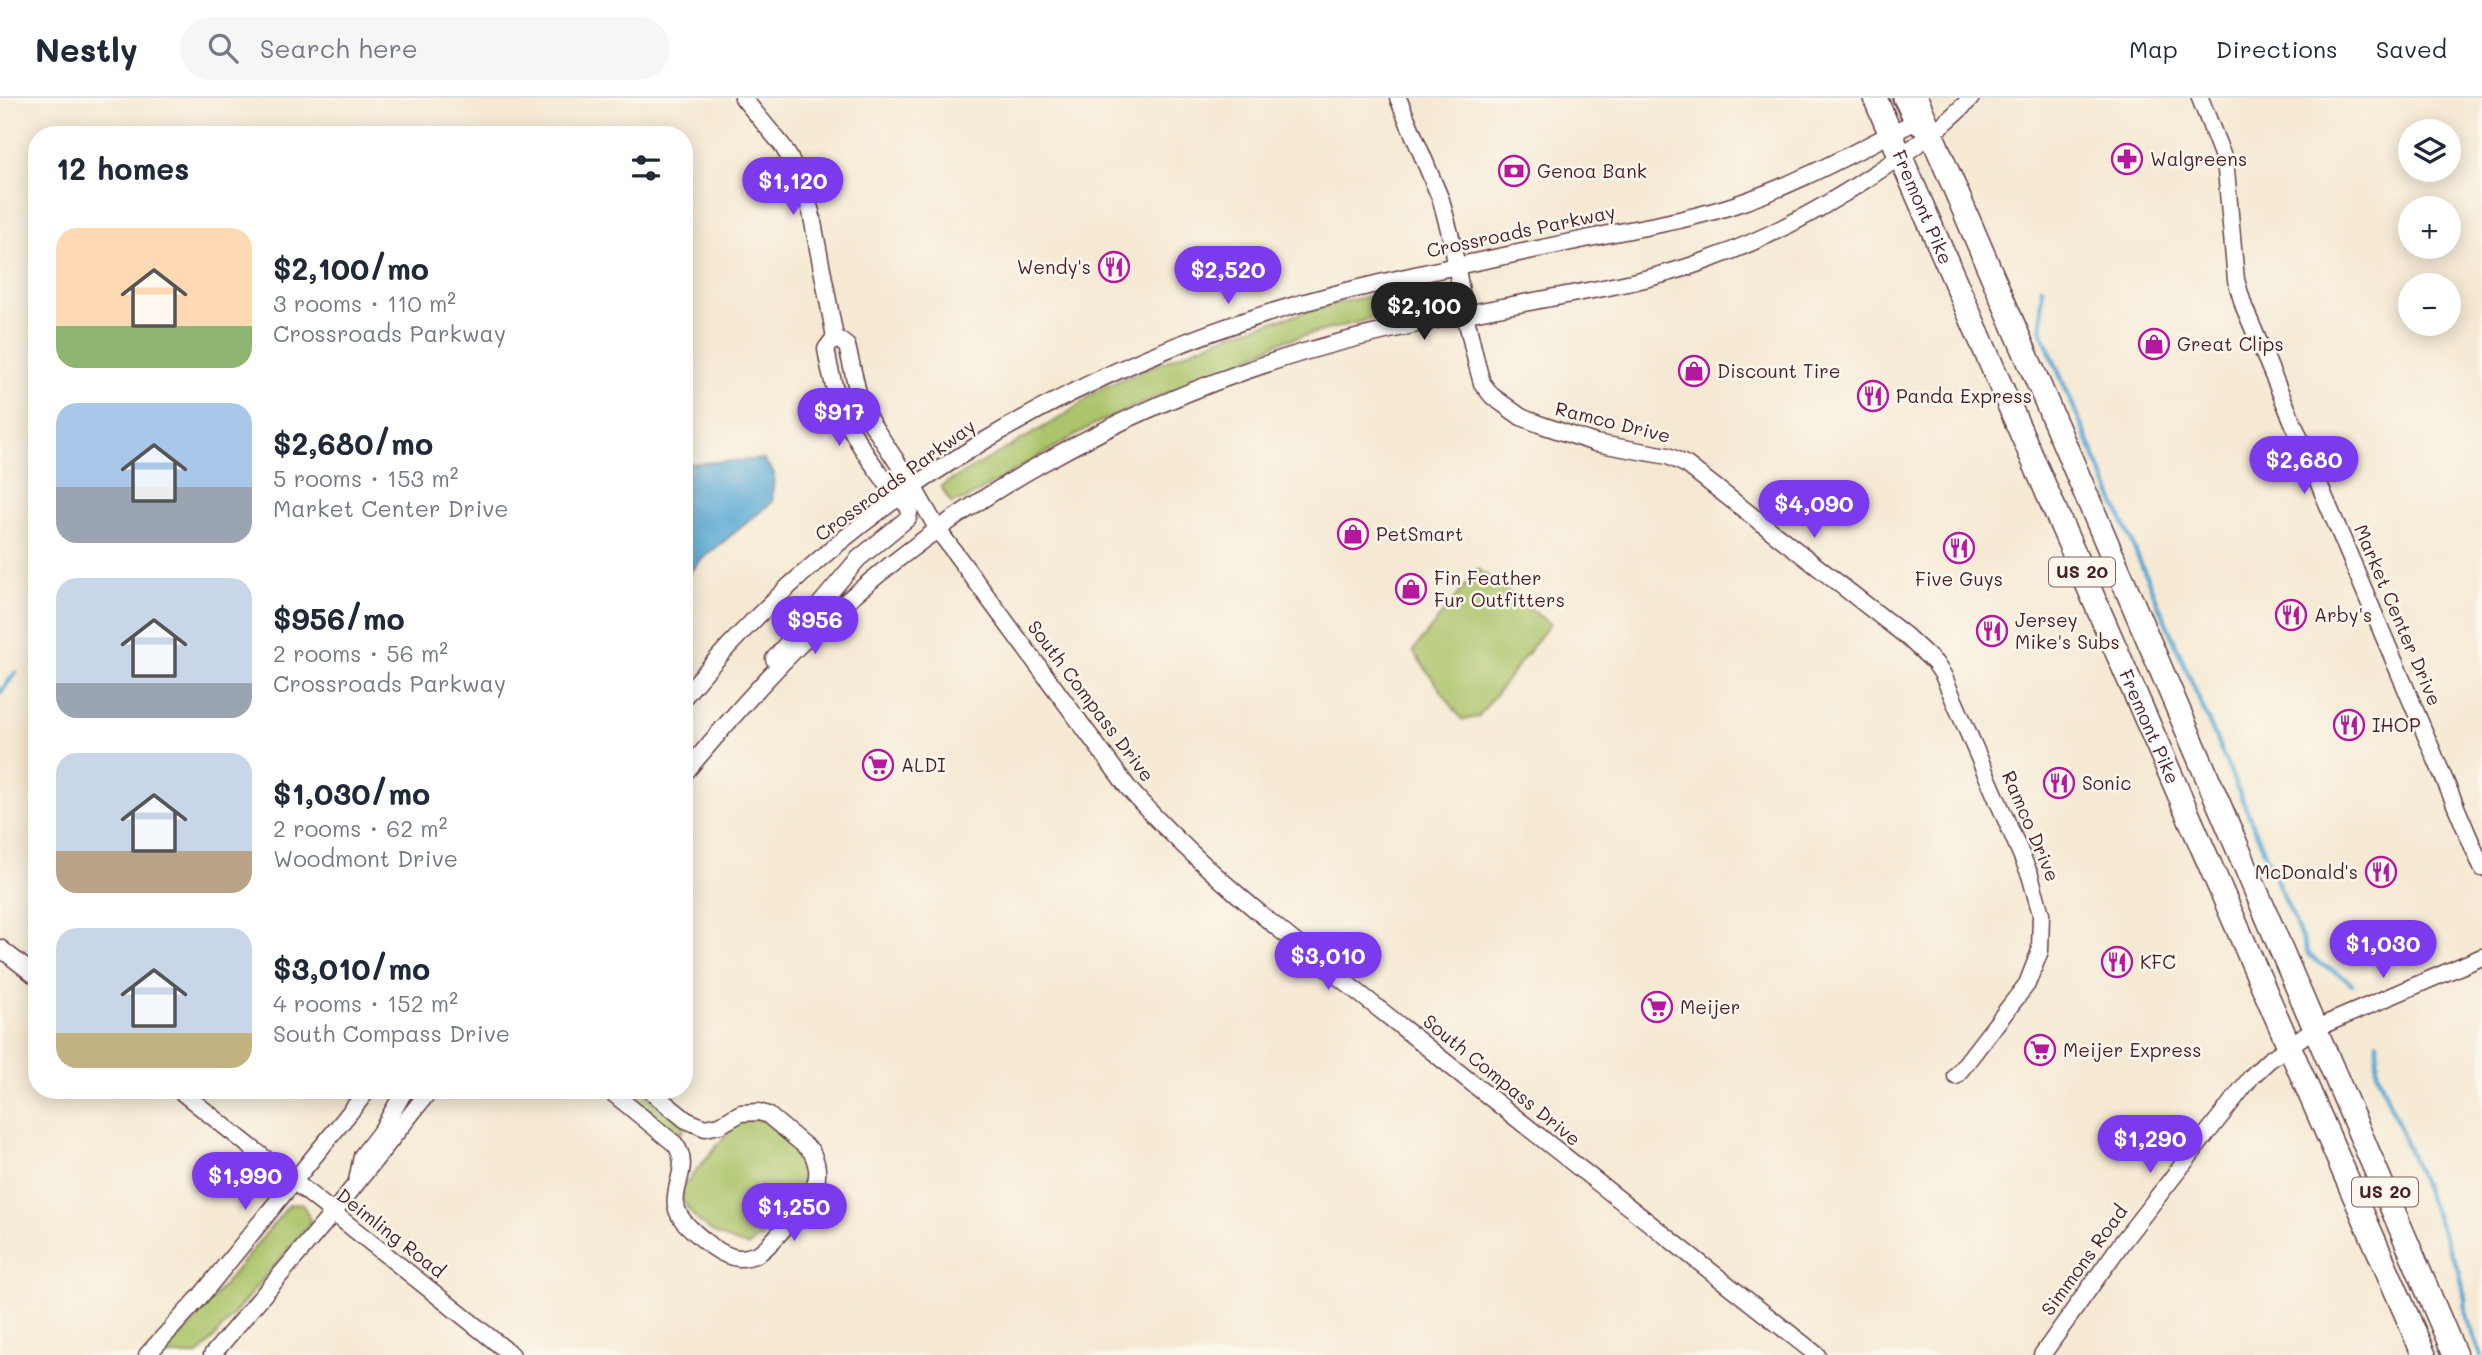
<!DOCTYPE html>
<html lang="en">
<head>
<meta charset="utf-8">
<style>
  body { margin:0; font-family:Mali,sans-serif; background:#f6f6f7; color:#1f2937; height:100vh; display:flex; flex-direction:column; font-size:26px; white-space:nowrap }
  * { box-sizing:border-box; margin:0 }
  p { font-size:23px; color:#747a83 }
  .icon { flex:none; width:38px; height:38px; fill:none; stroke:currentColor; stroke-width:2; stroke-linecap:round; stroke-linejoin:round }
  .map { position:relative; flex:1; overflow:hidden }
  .details { position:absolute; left:28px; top:28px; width:665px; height:973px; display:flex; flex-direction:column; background:#fff; border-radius:28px; box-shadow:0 4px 18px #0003 }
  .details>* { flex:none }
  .tools { position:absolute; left:2398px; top:21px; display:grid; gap:14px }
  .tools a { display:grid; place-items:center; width:63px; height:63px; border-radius:50%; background:#fff; box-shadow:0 4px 18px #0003; font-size:35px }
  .price { position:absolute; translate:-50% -60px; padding:0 16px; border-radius:24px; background:#7c3aed; color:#fff; font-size:23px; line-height:46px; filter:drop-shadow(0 2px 4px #0008) }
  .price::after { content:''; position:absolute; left:50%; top:42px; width:21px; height:16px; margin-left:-10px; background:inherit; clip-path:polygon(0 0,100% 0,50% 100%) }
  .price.selected { background:#222; color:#fff }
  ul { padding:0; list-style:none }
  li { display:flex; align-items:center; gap:21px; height:175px; padding:0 28px }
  li span { display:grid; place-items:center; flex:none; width:196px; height:140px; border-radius:21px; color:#555 }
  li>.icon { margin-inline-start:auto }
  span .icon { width:84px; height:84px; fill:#fffc; stroke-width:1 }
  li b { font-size:30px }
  h2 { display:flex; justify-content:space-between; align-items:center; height:84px; padding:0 28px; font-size:30px }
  header { display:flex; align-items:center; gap:42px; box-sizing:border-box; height:98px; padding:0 35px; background:#fff; border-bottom:2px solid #e0e1e3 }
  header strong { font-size:33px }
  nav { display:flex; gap:38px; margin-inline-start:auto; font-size:24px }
  .search { width:490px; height:63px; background:#f6f6f7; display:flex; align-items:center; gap:18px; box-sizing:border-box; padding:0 24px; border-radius:38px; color:#747a83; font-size:26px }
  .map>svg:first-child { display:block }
  .green { fill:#acc46a; stroke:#7b724a; stroke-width:2 }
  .water { fill:#59a8d3; stroke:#52647f; stroke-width:2 }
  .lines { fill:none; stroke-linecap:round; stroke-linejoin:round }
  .stream { stroke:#59a8d3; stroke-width:4.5 }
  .minor-casing { stroke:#643d44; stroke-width:19 }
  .major-casing { stroke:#643d44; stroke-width:23 }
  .highway-casing { stroke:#643d44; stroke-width:26 }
  .minor { stroke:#fff; stroke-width:16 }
  .major { stroke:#fff; stroke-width:19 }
  .highway { stroke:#fff; stroke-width:23 }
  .labels { text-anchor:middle; stroke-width:5; stroke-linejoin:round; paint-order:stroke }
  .shield { fill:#fbf7ec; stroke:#7f6065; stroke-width:2 }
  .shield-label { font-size:18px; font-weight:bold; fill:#4a1f2b }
  .poi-label { font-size:19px; fill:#4a1f2b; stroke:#fbf7ec; text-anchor:start }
  .street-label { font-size:19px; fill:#4a1f2b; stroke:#fbf7ec }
</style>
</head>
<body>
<header>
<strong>Nestly</strong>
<div class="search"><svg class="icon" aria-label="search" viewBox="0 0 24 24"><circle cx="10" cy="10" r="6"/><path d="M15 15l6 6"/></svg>Search here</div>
<nav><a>Map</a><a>Directions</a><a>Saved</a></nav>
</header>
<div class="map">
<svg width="2482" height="1257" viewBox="0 0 2482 1257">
  <rect width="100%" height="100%" fill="#fbf7ec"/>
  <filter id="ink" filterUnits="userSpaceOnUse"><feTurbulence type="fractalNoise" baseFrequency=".0143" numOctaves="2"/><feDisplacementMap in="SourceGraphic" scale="14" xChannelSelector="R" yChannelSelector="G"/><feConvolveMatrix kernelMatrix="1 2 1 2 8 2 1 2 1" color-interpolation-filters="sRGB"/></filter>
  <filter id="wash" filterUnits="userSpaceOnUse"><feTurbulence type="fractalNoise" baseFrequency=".00686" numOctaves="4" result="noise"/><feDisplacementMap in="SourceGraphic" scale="28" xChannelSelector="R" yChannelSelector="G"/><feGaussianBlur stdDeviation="1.57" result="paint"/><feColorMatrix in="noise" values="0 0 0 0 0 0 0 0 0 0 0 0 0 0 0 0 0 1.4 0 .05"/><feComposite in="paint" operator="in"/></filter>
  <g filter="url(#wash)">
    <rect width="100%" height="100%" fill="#f5e9d3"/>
    <g class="green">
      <polygon points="1401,191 1427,192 1426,207 1279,244 1246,261 1095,326 966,401 951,405 941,388 1065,317 1099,291 1230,236 1330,207"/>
      <polygon points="1478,471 1550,526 1478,619 1462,622 1413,553"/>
      <polygon points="623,992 641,992 684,1027 683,1034 676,1035"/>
      <path d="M750 1021 763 1022 803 1056 808 1069 804 1084 763 1138 748 1148C718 1140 695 1127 681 1099L685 1086 736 1025Z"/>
      <polygon points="302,1105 311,1124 207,1248 198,1257 160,1257 188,1231 289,1107"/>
    </g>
    <polygon class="water" points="763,361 774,375 772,404 701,462 684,481 684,366"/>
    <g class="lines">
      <g class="stream">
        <path d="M2042 189 2041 233 2308 855C2319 870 2340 872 2352 886"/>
        <polyline points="0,595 16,574"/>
        <polyline points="2377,944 2377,972 2380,982 2460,1176 2465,1200 2466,1218 2481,1257"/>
      </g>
    </g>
  </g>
  <g filter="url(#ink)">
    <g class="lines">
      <g class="minor-casing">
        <g id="minor">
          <path d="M743 0 782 47 800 78 811 114 835 239 847 248 859 299 870 323 914 390 938 432 1129 691C1209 781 1308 854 1403 930 1540 1040 1679 1148 1817 1257"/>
          <polyline points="1398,0 1441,102 1452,143 1465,216 1477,267 1482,285 1492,298 1521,319 1539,326 1595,345 1668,358 1687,367 1906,538 1935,565 1943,577 2030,777 2041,816 2040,853 2027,886 1956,978"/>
          <polyline points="2200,0 2223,59 2226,72 2236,182 2244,209 2482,770"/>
          <path d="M835 239 826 251C834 300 848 334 878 373 887 385 894 398 906 406"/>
          <polyline points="774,561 858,461 908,420 914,390"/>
          <path d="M684 599C849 398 1092 257 1343 194 1429 172 1517 156 1604 137 1649 128 1697 120 1740 105 1805 83 1864 48 1925 19"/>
          <path d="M684 676C726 626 768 577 815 532 953 402 1123 308 1304 254 1383 231 1465 216 1545 201 1599 191 1653 182 1705 163 1764 142 1819 113 1871 78 1906 55 1942 31 1971 0"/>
          <polyline points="0,850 37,879"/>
          <polyline points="179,992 512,1257"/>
          <path d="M609 992 675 1046C697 1075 656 1099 689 1129 702 1141 721 1159 739 1160 746 1160 753 1158 759 1155 772 1147 812 1098 816 1084 819 1073 816 1062 811 1053L768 1017 759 1014 741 1015 720 1027 705 1030 686 1022 649 992"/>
          <polyline points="357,1083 362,1058 382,1032 405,992"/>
          <polyline points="147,1257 199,1200 368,992"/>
          <polyline points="212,1257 333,1115 430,992"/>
          <polyline points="2042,1257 2123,1143 2252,978 2269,962 2314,931 2482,859"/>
        </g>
      </g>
      <g class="major-casing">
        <polyline id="major" points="1903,0 1915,24 1920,28"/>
      </g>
      <g class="highway-casing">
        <g id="highway">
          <path id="s1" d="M1875 0 2424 1257"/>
          <polyline points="1916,0 2455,1257"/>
        </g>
      </g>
      <use href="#minor" class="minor"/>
      <use href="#major" class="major"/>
      <use href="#highway" class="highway"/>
    </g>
  </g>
  <defs>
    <g id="pharmacy-ring" transform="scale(1.575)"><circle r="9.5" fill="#fbf7ec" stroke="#b5179e" stroke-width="1.5"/><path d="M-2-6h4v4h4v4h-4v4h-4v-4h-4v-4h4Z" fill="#b5179e"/></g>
    <g id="bank-ring" transform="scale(1.575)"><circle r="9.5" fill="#fbf7ec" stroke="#b5179e" stroke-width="1.5"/><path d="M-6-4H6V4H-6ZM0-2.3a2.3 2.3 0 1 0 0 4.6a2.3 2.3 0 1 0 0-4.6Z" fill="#b5179e"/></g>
    <g id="restaurant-ring" transform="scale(1.575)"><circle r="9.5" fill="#fbf7ec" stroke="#b5179e" stroke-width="1.5"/><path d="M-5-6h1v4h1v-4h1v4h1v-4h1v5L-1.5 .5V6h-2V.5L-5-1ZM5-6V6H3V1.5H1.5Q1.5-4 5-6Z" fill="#b5179e"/></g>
    <g id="shop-ring" transform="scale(1.575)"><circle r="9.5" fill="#fbf7ec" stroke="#b5179e" stroke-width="1.5"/><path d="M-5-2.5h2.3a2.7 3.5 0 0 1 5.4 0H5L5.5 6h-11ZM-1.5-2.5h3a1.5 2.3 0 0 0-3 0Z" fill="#b5179e"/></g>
    <g id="supermarket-ring" transform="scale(1.575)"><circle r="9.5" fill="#fbf7ec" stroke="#b5179e" stroke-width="1.5"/><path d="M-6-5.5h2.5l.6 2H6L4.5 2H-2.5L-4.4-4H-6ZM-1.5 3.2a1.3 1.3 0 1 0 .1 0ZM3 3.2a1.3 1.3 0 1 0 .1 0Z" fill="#b5179e"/></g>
  </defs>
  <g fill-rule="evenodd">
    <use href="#pharmacy-ring" x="2127" y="61"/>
    <use href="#bank-ring" x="1514" y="73"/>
    <use href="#restaurant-ring" x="1114" y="169"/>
    <use href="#shop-ring" x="2154" y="246"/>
    <use href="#shop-ring" x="1694" y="273"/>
    <use href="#restaurant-ring" x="1873" y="298"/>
    <use href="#shop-ring" x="1353" y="436"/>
    <use href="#restaurant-ring" x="1959" y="450"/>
    <use href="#shop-ring" x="1411" y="491"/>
    <use href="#restaurant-ring" x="2291" y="517"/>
    <use href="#restaurant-ring" x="1992" y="533"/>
    <use href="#restaurant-ring" x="2349" y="627"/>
    <use href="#supermarket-ring" x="878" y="667"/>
    <use href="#restaurant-ring" x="2059" y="685"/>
    <use href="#restaurant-ring" x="2381" y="774"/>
    <use href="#restaurant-ring" x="2117" y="864"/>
    <use href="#supermarket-ring" x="1657" y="909"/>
    <use href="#supermarket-ring" x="2040" y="952"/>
  </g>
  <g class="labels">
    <g class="shield">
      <rect x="2049" y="459.5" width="66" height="29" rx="5"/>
      <rect x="2352" y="1079.5" width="66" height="29" rx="5"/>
    </g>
    <g class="shield-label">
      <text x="2082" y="480">US 20</text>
      <text x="2385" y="1100">US 20</text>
    </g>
    <g class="poi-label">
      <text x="2150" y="68">Walgreens</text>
      <text x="1537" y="80">Genoa Bank</text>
      <text x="1091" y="176" text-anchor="end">Wendy's</text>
      <text x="2177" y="253">Great Clips</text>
      <text x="1717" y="280">Discount Tire</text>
      <text x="1896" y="305">Panda Express</text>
      <text x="1376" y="443">PetSmart</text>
      <text x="1434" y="487">Fin Feather<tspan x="1434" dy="22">Fur Outfitters</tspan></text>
      <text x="1959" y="488" text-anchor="middle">Five Guys</text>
      <text x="2314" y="524">Arby's</text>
      <text x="2015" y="529">Jersey<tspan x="2015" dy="22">Mike's Subs</tspan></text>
      <text x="2372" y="634">IHOP</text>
      <text x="901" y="674">ALDI</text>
      <text x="2082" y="692">Sonic</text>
      <text x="2358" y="781" text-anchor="end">McDonald's</text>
      <text x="2140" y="871">KFC</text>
      <text x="1680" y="916">Meijer</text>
      <text x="2063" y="959">Meijer Express</text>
    </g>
    <g class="street-label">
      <text dy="7" stroke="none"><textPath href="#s1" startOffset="119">Fremont Pike</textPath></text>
      <text transform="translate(1521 133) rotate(-12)" y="7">Crossroads Parkway</text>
      <text transform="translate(1613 324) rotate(14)" y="7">Ramco Drive</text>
      <text transform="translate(895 382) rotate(-36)" y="7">Crossroads Parkway</text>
      <text transform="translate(2398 517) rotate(67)" y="7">Market Center Drive</text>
      <text transform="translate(1091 603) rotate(53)" y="7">South Compass Drive</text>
      <text dy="7" stroke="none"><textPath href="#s1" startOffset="686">Fremont Pike</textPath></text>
      <text transform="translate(2031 728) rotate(67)" y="7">Ramco Drive</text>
      <text transform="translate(1502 982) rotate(39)" y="7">South Compass Drive</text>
      <text transform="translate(391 1135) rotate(38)" y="7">Deimling Road</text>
      <text transform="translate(2084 1162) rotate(-54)" y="7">Simmons Road</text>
    </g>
  </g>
</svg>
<div class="tools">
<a><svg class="icon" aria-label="layers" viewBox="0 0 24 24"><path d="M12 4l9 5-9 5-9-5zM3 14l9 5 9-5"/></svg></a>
<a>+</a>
<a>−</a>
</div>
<b class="price" style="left:793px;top:119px">$1,120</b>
<b class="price" style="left:1228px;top:208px">$2,520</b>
<b class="price selected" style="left:1424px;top:244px">$2,100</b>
<b class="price" style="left:839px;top:350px">$917</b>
<b class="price" style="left:2304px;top:398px">$2,680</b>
<b class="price" style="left:1814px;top:442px">$4,090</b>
<b class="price" style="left:815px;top:558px">$956</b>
<b class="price" style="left:2383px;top:882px">$1,030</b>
<b class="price" style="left:1328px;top:894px">$3,010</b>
<b class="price" style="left:2150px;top:1077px">$1,290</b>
<b class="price" style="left:245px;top:1114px">$1,990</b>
<b class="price" style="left:794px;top:1145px">$1,250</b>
<section class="details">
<h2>12 homes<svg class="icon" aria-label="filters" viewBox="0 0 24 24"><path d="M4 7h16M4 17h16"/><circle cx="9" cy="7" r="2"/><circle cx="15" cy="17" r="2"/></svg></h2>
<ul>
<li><span style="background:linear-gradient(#ffd9b3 70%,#8fb573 0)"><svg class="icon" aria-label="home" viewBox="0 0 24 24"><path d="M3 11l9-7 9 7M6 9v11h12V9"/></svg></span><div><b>$2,100/mo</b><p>3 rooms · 110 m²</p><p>Crossroads Parkway</p></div></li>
<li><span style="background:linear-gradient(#a9c7e8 60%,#9aa5b1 0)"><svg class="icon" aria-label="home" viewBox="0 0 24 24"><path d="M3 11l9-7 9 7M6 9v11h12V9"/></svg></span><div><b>$2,680/mo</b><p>5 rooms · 153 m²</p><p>Market Center Drive</p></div></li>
<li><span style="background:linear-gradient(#c9d6e8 75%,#9aa5b1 0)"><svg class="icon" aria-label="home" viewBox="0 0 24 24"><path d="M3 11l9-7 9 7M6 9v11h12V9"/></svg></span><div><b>$956/mo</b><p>2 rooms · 56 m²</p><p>Crossroads Parkway</p></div></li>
<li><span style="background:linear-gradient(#c9d6e8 70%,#b9a48a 0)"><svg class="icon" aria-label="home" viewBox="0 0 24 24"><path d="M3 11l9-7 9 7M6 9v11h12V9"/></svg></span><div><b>$1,030/mo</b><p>2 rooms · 62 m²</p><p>Woodmont Drive</p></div></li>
<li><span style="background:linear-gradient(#c9d6e8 75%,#c2b280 0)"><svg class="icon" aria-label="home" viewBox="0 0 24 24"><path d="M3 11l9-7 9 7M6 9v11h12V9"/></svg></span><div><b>$3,010/mo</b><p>4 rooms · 152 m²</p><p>South Compass Drive</p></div></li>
</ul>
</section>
</div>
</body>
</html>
